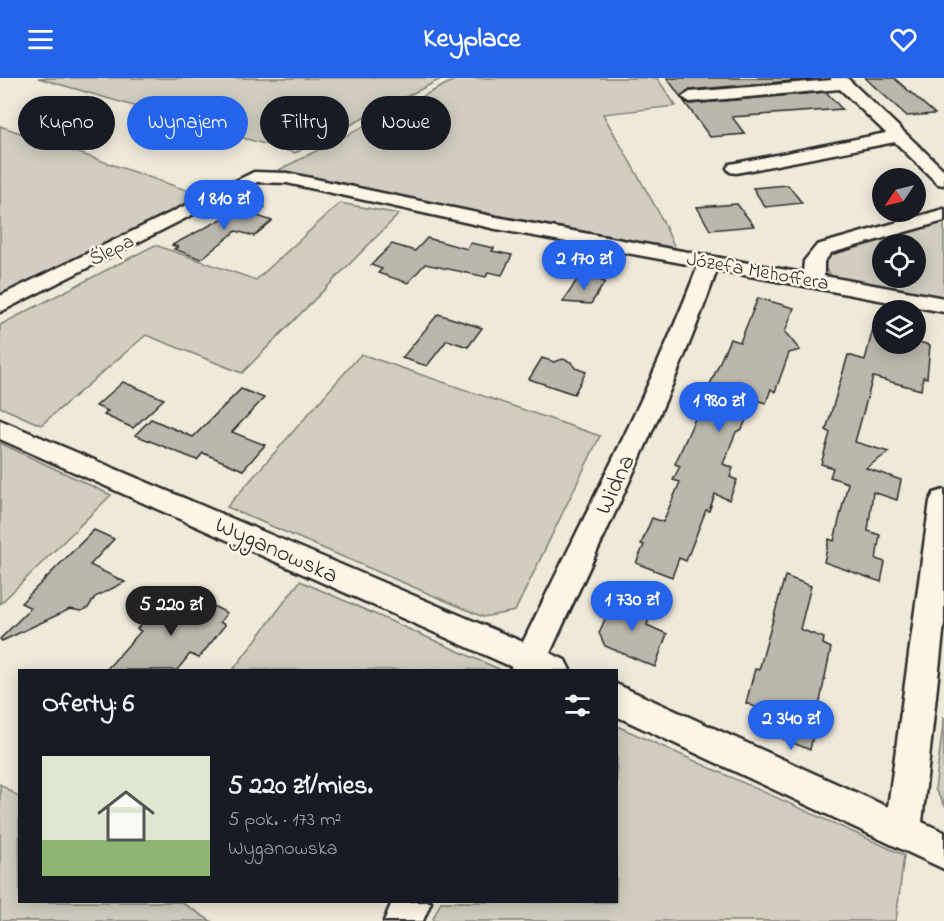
<!DOCTYPE html>
<html lang="pl">
<head>
<meta charset="utf-8">
<style>
  body { margin:0; font-family:"Indie Flower",sans-serif; background:#20242c; color:#f1f3f6; height:100vh; display:flex; flex-direction:column; font-size:22px; white-space:nowrap }
  * { box-sizing:border-box; margin:0 }
  p { font-size:20px; color:#9ea1a6 }
  .icon { flex:none; width:33px; height:33px; fill:none; stroke:currentColor; stroke-width:2; stroke-linecap:round; stroke-linejoin:round }
  .map { position:relative; flex:1; overflow:hidden }
  .drawer { position:absolute; left:18px; top:591px; width:600px; height:234px; display:flex; flex-direction:column; background:#171b24; border-radius:0px; box-shadow:0 3px 15px #0003 }
  .drawer>* { flex:none }
  .top-card { position:absolute; left:18px; top:18px; width:600px; height:54px; display:flex; gap:12px }
  .needle { width:39px; rotate:235deg }
  .fabs { position:absolute; left:872px; top:90px; display:grid; gap:12px }
  .fabs a { display:grid; place-items:center; width:54px; height:54px; border-radius:50%; background:#171b24; box-shadow:0 3px 15px #0003; font-size:30px }
  .price { position:absolute; translate:-50% -51px; padding:0 14px; border-radius:21px; background:#2563eb; color:#fff; font-size:20px; line-height:39px; filter:drop-shadow(0 2px 3px #0008) }
  .price::after { content:''; position:absolute; left:50%; top:36px; width:18px; height:14px; margin-left:-9px; background:inherit; clip-path:polygon(0 0,100% 0,50% 100%) }
  .price.on { background:#222; color:#fff }
  ul { padding:0; list-style:none }
  li { display:flex; align-items:center; gap:18px; height:150px; padding:0 24px }
  li+li { border-top:2px solid #363941 }
  li span { display:grid; place-items:center; flex:none; width:168px; height:120px; border-radius:0px; color:#555 }
  li>.icon { margin-inline-start:auto }
  span .icon { width:72px; height:72px; fill:#fffc; stroke-width:1 }
  li b { font-size:26px }
  h2 { display:flex; justify-content:space-between; align-items:center; height:72px; padding:0 24px; font-size:26px }
  .chip { padding:0 21px; border-radius:27px; background:#171b24; box-shadow:0 3px 15px #0003; font-size:21px; line-height:54px }
  .chip.on { background:#2563eb; color:#fff }
  header { display:flex; justify-content:space-between; align-items:center; height:78px; padding:0 24px; background:#2563eb; color:#fff; font-size:27px; font-weight:700 }
  .map>svg:first-child { display:block }
  .green { fill:#d2cdc0; stroke:#7e7c76; stroke-width:1.5; fill-rule:evenodd }
  .building { fill:#bcb7ac; stroke:#2b2b2b; stroke-width:1.5 }
  .lines { fill:none; stroke-linecap:round; stroke-linejoin:round }
  .minor-casing { stroke:#2b2b2b; stroke-width:5 }
  .minor { fill:#fcf5e5; fill-rule:evenodd }
  .labels { text-anchor:middle; stroke-width:5; stroke-linejoin:round; paint-order:stroke }
  .far-street-label { font-size:20px; fill:#2b2b2b; stroke:#fcf5e5 }
  .street-label { font-size:24px; fill:#2b2b2b; stroke:#fcf5e5 }
</style>
</head>
<body>
<header><svg class="icon" aria-label="menu" viewBox="0 0 24 24"><path d="M4 6h16M4 12h16M4 18h16"/></svg>Keyplace<svg class="icon" aria-label="heart" viewBox="0 0 24 24"><path d="M12 20l-8-8c-3-5 5-10 8-4 3-6 11-1 8 4z"/></svg></header>
<div class="map">
<svg width="944" height="843" viewBox="0 0 944 843">
  <rect width="100%" height="100%" fill="#efe9da"/>
  <filter id="ink" filterUnits="userSpaceOnUse"><feTurbulence type="fractalNoise" baseFrequency=".0167" numOctaves="2"/><feDisplacementMap in="SourceGraphic" scale="12" xChannelSelector="R" yChannelSelector="G"/><feConvolveMatrix kernelMatrix="1 2 1 2 8 2 1 2 1" color-interpolation-filters="sRGB"/></filter>
  <g filter="url(#ink)">
    <g class="green">
      <polygon points="38,0 443,0 295,75"/>
      <polygon points="458,0 657,0 676,28 603,36 659,135 676,172 275,94"/>
      <polygon points="0,48 207,119 0,220"/>
      <polygon points="340,125 399,136 242,295 146,257 41,347 0,329 0,247 155,167 256,202"/>
      <path d="M944 143V221L834 200 823 189 826 178ZM882 166H915V200H882Z"/>
      <polygon points="361,276 600,358 515,533 483,539 227,429"/>
      <polygon points="0,365 111,417 0,526"/>
      <polygon points="300,503 501,592 233,592"/>
      <polygon points="944,639 944,727 935,711"/>
      <polygon points="617,648 904,777 896,843 432,843 441,824 616,824"/>
      <polygon points="0,706 19,719 20,824 181,824 211,843 0,843"/>
    </g>
    <g class="building">
      <polygon points="667,0 812,0 813,1 690,12 680,18"/>
      <polygon points="865,0 894,0 935,36 907,38"/>
      <polygon points="826,14 842,31 732,39 745,56 710,59 683,22 690,26"/>
      <polygon points="788,107 802,125 765,129 753,110"/>
      <polygon points="260,121 265,129 255,137 272,143 254,158 236,153 201,181 174,171 178,169 172,167"/>
      <polygon points="737,126 754,148 710,152 697,129"/>
      <polygon points="427,160 467,171 471,165 494,170 492,173 512,177 502,197 488,194 486,199 425,186 408,205 378,195 382,191 371,187 392,166 415,173"/>
      <polygon points="580,197 605,204 591,226 563,224"/>
      <polygon points="758,220 794,230 785,254 800,272 789,275 775,314 771,311 766,325 755,322 742,351 736,354 723,386 733,390 730,399 737,402 729,422 715,416 709,433 706,432 686,483 679,480 672,499 636,485 644,467 641,466 652,440 663,444 680,404 673,402 680,388 675,386 730,261 740,264"/>
      <polygon points="438,236 482,250 468,269 447,262 427,288 402,280"/>
      <polygon points="873,251 882,253 882,266 915,266 915,263 930,267 927,300 923,299 921,312 873,299 855,364 889,374 866,390 901,402 897,422 873,414 868,453 880,457 876,481 885,484 881,504 824,484 829,461 834,463 848,405 830,399 833,390 821,386 830,355 826,352 848,277 865,282"/>
      <polygon points="542,280 554,284 563,281 571,284 575,290 586,294 574,316 529,301"/>
      <polygon points="123,304 164,321 133,350 104,337 108,333 96,328"/>
      <polygon points="241,311 264,320 232,354 265,367 243,392 203,375 197,382 135,357 151,341 193,359"/>
      <polygon points="94,452 114,461 90,487 125,504 95,519 88,530 81,533 70,531 2,563 0,561 31,530 21,525"/>
      <polygon points="785,498 811,508 800,551 824,560 823,566 831,570 810,672 772,656 776,638 746,625 755,591 759,592"/>
      <polygon points="166,517 190,530 194,525 203,529 207,525 227,535 220,544 225,547 199,580 190,576 177,592 106,592 141,553 137,551"/>
      <polygon points="615,518 652,533 647,547 667,556 655,589 605,568 599,555"/>
    </g>
    <g class="lines">
      <g class="minor-casing">
        <g id="minor">
          <polygon points="830,0 847,0 944,92 944,107 938,106 895,64 736,95 730,94 727,90 730,86 736,85 886,55 840,11 690,24 682,19 690,14 832,2"/>
          <path d="M254 94 287 95 496 139 803 195 804 183 817 167 944 131V143L831 175 824 184V198L944 220V234L717 192C671 323 607 449 550 575L565 582 570 592H510L512 589 0 361V342L523 564C583 440 649 317 698 188L496 151 287 105 257 104 0 234V218Z"/>
          <polygon points="944,412 944,546 922,744 944,754 944,791 616,638 616,606 888,729 930,423 934,415"/>
          <polygon points="392,824 431,824 423,843 384,843"/>
        </g>
      </g>
      <use href="#minor" class="minor"/>
    </g>
  </g>
  <g class="labels">
    <g class="far-street-label">
      <text transform="translate(111 171) rotate(-27)" y="7">Ślepa</text>
      <text transform="translate(758 192) rotate(10)" y="7">Józefa Mehoffera</text>
    </g>
    <g class="street-label">
      <text transform="translate(614 406) rotate(-65)" y="8">Widna</text>
      <text transform="translate(277 471) rotate(24)" y="8">Wyganowska</text>
    </g>
  </g>
</svg>
<div class="fabs">
<a><svg class="needle" viewBox="-14 -14 28 28"><path d="M0-13l5 13h-10z" fill="#e53935"/><path d="M0 13l5-13h-10z" fill="#9ea1a6"/></svg></a>
<a><svg class="icon" aria-label="locate" viewBox="0 0 24 24"><circle cx="12" cy="12" r="6"/><path d="M12 2v4M12 18v4M2 12h4M18 12h4"/></svg></a>
<a><svg class="icon" aria-label="layers" viewBox="0 0 24 24"><path d="M12 4l9 5-9 5-9-5zM3 14l9 5 9-5"/></svg></a>
</div>
<b class="price" style="left:224px;top:153px">1 810 zł</b>
<b class="price" style="left:584px;top:213px">2 170 zł</b>
<b class="price" style="left:719px;top:355px">1 980 zł</b>
<b class="price" style="left:632px;top:554px">1 730 zł</b>
<b class="price on" style="left:171px;top:559px">5 220 zł</b>
<b class="price" style="left:791px;top:673px">2 340 zł</b>
<div class="top-card">
<a class="chip">Kupno</a>
<a class="chip on">Wynajem</a>
<a class="chip">Filtry</a>
<a class="chip">Nowe</a>
</div>
<section class="drawer">
<h2>Oferty: 6<svg class="icon" aria-label="filters" viewBox="0 0 24 24"><path d="M4 7h16M4 17h16"/><circle cx="9" cy="7" r="2"/><circle cx="15" cy="17" r="2"/></svg></h2>
<ul>
<li><span style="background:linear-gradient(#dfe7d0 70%,#8fb573 0)"><svg class="icon" aria-label="home" viewBox="0 0 24 24"><path d="M3 11l9-7 9 7M6 9v11h12V9"/></svg></span><div><b>5 220 zł/mies.</b><p>5 pok. · 173 m²</p><p>Wyganowska</p></div></li>
</ul>
</section>
</div>
</body>
</html>
